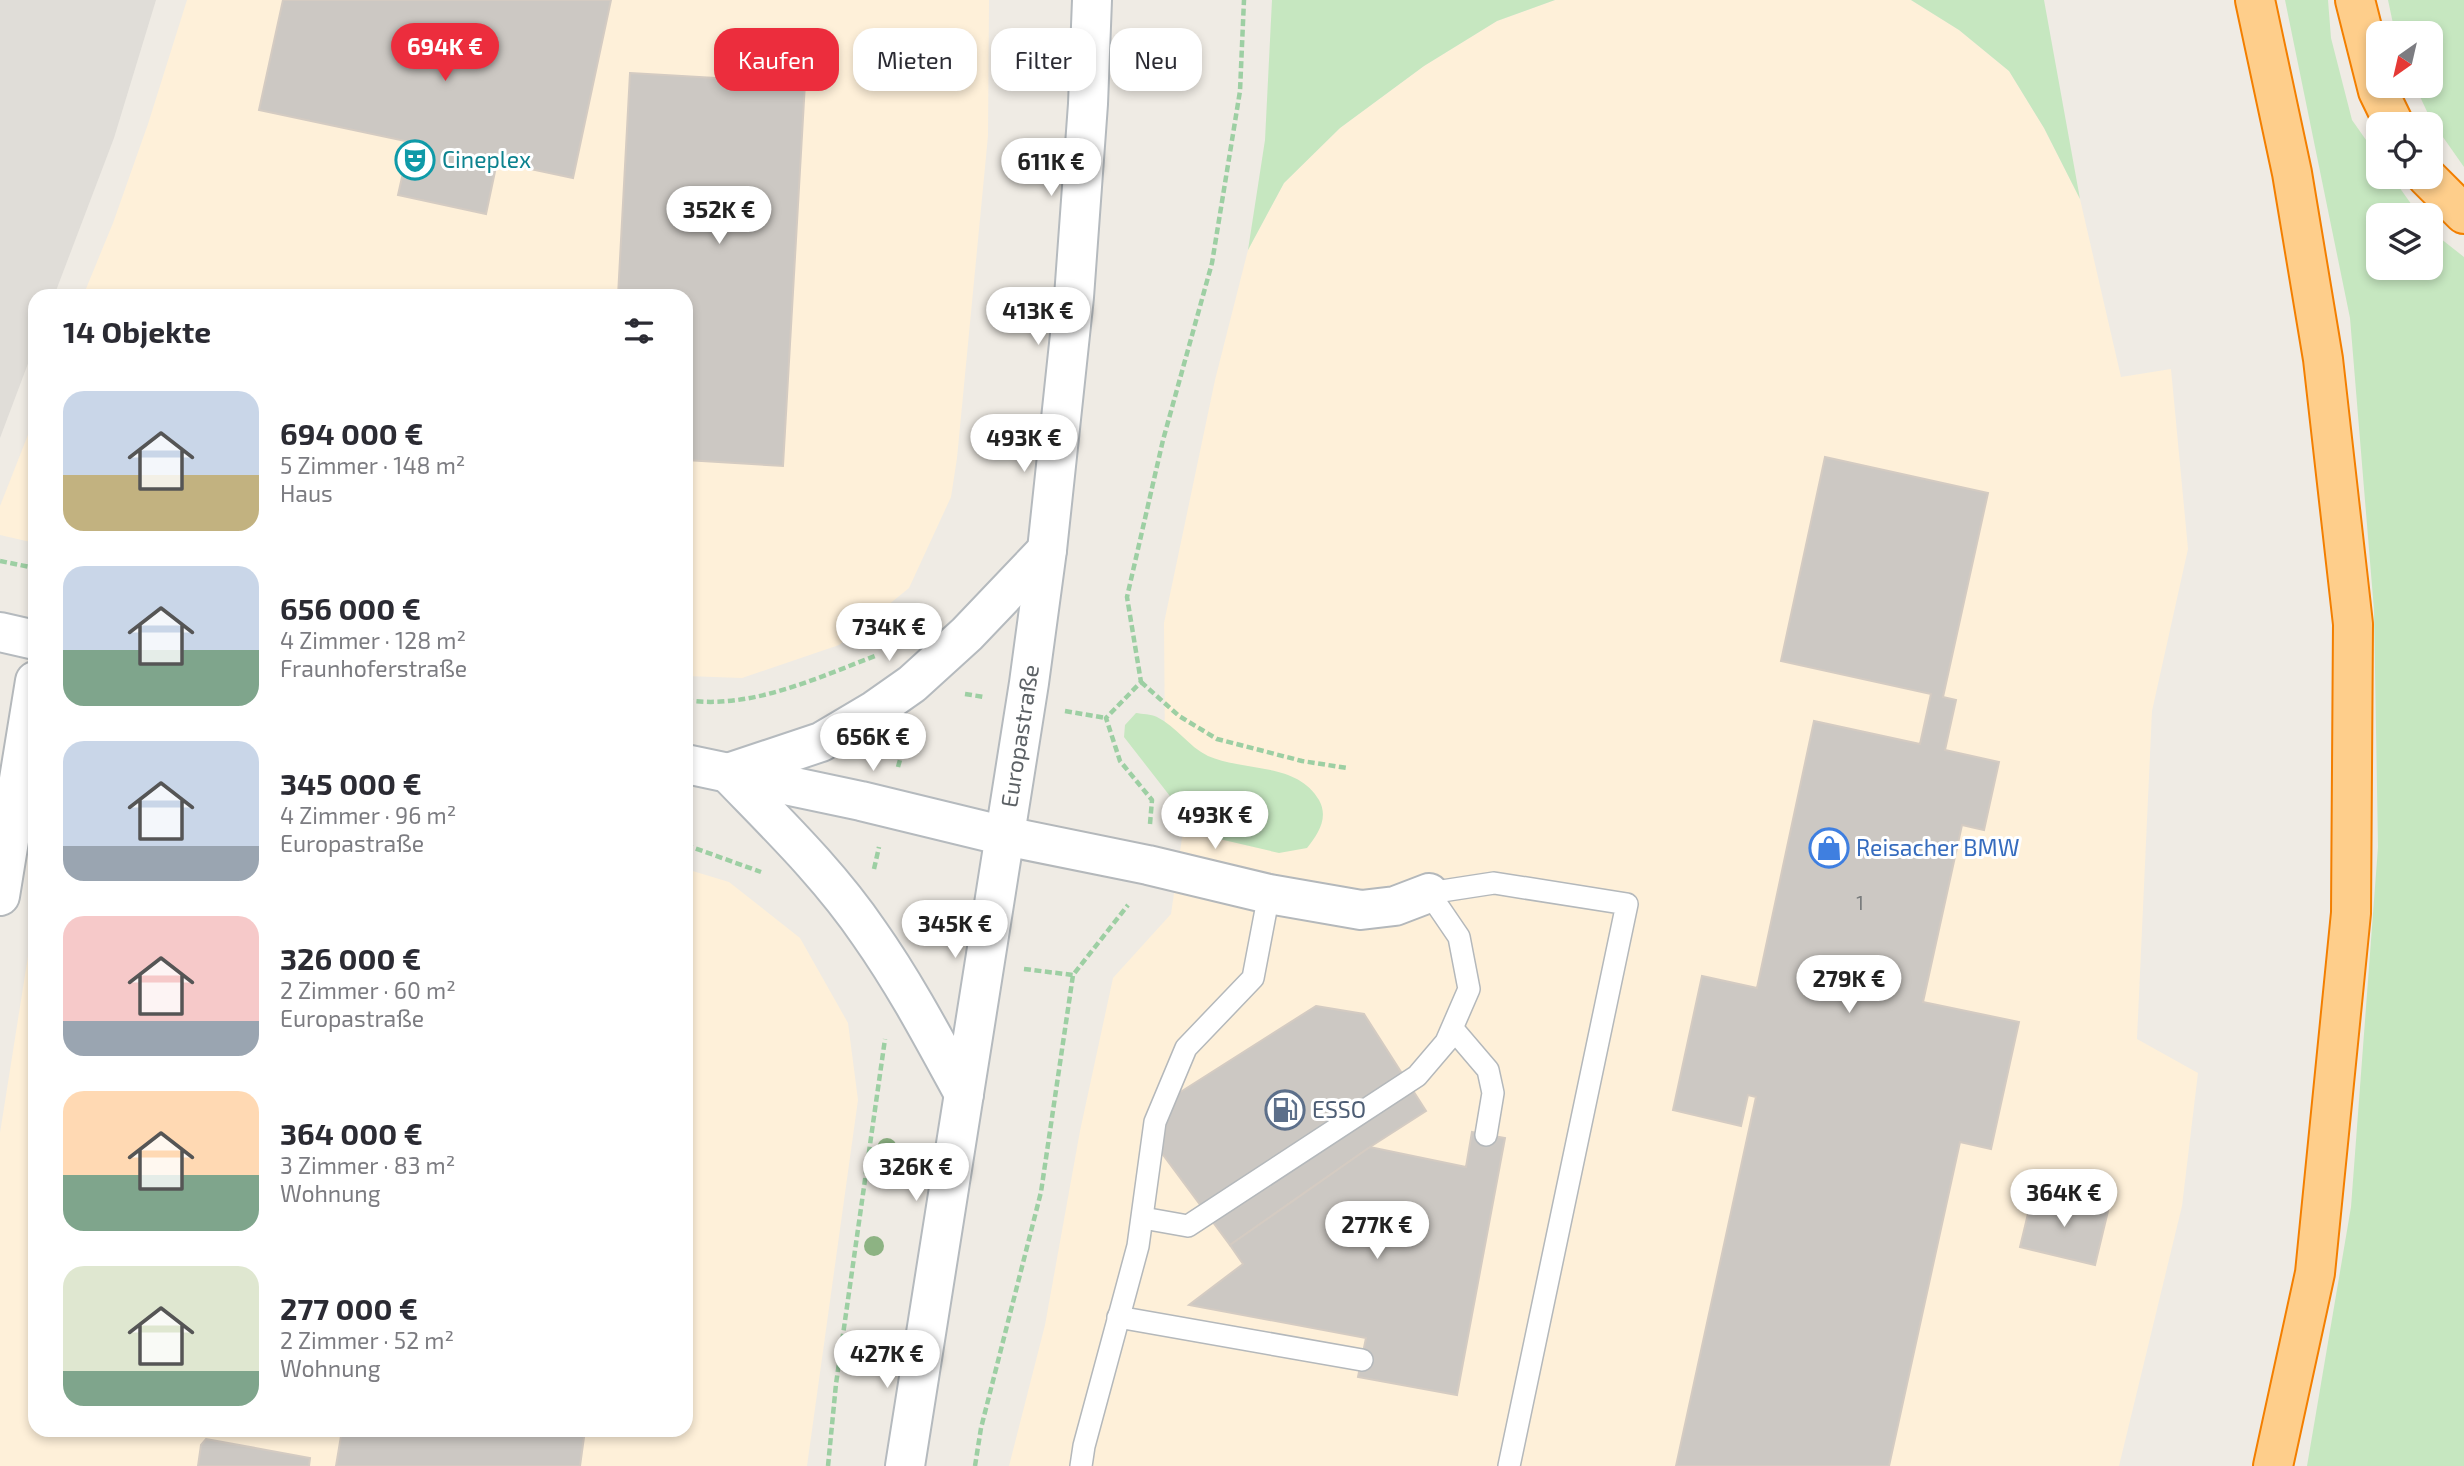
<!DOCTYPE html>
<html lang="de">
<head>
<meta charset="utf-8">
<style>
  body { margin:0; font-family:"Exo 2",sans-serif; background:#f2f2f3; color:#2b2b33; height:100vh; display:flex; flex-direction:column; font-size:26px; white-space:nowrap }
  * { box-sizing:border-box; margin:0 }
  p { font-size:23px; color:#7c7c81 }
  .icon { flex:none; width:38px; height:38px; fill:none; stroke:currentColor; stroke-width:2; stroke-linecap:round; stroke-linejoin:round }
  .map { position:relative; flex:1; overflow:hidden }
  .drawer { position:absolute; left:28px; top:289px; width:665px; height:1148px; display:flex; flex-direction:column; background:#fff; border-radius:21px; box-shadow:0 4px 10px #0003 }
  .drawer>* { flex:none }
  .banner { position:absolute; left:714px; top:28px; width:665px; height:63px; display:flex; gap:14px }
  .needle { width:46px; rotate:214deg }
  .buttons { position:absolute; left:2366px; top:21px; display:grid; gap:14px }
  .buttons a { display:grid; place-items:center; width:77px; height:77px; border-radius:14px; background:#fff; box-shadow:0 4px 10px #0003; font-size:35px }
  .price { position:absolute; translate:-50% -60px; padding:0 16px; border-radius:24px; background:#fff; color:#222; font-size:23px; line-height:46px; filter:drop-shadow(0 2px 4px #0008) }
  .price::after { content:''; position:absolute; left:50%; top:42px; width:21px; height:16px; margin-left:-10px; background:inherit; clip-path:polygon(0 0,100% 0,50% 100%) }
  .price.selected { background:#ec2d3d; color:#fff }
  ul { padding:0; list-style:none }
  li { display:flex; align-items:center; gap:21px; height:175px; padding:0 35px }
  li span { display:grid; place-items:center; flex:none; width:196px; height:140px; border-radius:21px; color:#555 }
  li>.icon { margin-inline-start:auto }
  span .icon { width:84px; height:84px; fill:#fffc; stroke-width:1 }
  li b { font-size:30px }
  h2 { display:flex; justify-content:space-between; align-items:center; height:84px; padding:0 35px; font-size:30px }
  .tag { padding:0 24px; border-radius:21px; background:#fff; box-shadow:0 4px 10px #0003; font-size:24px; line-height:63px }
  .tag.selected { background:#ec2d3d; color:#fff }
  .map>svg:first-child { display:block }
  .commercial { fill:#fef0d9 }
  .industrial { fill:#e0ddd8 }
  .green { fill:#c6e7c0 }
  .building { fill:#ccc8c3; stroke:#d4cbc2; stroke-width:2 }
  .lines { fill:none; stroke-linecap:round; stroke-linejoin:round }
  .lane-casing { stroke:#b4b8bb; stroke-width:24 }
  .street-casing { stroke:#b4b8bb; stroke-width:42 }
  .secondary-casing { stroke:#b5babe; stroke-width:42 }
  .highway-casing { stroke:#f37f00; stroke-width:42 }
  .path { stroke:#9dcfa3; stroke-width:4.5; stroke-dasharray:7 3.5; stroke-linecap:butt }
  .lane { stroke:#fff; stroke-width:21 }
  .street { stroke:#fff; stroke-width:38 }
  .secondary { stroke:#fff; stroke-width:38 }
  .highway { stroke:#fece8b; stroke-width:38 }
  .tree { fill:#8db383 }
  .labels { text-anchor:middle; stroke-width:6; stroke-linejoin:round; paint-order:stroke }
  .number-label { font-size:19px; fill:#787b7c }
  .culture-label { font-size:23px; fill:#0d838f; stroke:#fff; text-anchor:start }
  .street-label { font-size:23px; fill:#5c6165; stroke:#fff }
  .shop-label { font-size:23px; fill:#366cbe; stroke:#fff; text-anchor:start }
  .service-label { font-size:23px; fill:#4e5e75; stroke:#fff; text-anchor:start }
</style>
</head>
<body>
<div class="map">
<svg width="2464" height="1466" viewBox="0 0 2464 1466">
  <rect width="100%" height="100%" fill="#efebe4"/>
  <g class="commercial">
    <polygon points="187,0 989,0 988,136 957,458 951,497 909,588 839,645 742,678 686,676 686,296 83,296 113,223 148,124"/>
    <polygon points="1555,0 1911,0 1959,30 2009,71 2044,128 2080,199 2121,377 2171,369 2188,549 2152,711 2137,1039 2198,1073 2182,1206 2119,1466 1009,1466 1045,1325 1080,1131 1113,978 1171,914 1185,817 1165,751 1164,623 1215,380 1248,250 1284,183 1340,128 1424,66 1497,21"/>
    <polygon points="35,417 35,543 0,535 0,506"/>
    <polygon points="686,869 729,882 800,938 848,1023 858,1100 807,1466 0,1466 0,1133 35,912 35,1430 686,1430"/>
  </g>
  <polygon class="industrial" points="0,0 156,0 114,138 54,296 35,296 35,345 0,438"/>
  <g class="green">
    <polygon points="1272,0 1555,0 1497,21 1424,66 1340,128 1284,183 1248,250 1265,140"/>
    <polygon points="1911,0 2044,0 2080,199 2044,128 2009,71 1959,30"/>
    <polygon points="2285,0 2328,0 2331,38 2352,120 2378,157 2378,177 2392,177 2419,215 2378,215 2378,268 2431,268 2431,231 2464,257 2464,1466 2307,1466 2351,1207 2378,847 2374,610 2350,318"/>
    <polygon points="2388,0 2464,0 2464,167 2431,120 2415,86 2431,86 2431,33 2395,33"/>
    <path d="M1136 713C1142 714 1151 714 1157 717 1176 726 1189 747 1208 756 1245 772 1297 762 1319 800 1329 818 1318 834 1307 848L1279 853 1172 828 1173 800 1124 737 1125 725Z"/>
  </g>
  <g class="building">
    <polygon points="283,0 611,0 573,178 497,162 486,214 398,195 410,142 259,110"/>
    <polygon points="630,73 805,83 783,466 686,460 686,296 618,296"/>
    <polygon points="1825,457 1988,493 1943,697 1956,700 1945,750 1999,762 1984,830 1962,825 1923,1002 2019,1022 1991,1149 1960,1142 1889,1466 1676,1466 1756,1097 1748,1095 1741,1126 1673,1110 1702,976 1757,988 1814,721 1920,744 1931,694 1781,661"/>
    <polygon points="1316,1006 1364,1014 1426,1111 1370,1147 1230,1245 1161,1152 1171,1098"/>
    <polygon points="1472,1132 1505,1138 1457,1395 1358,1377 1366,1338 1189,1305 1243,1264 1230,1245 1370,1147 1466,1167"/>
    <polygon points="2033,1193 2108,1211 2095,1265 2020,1247"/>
    <polygon points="342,1430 585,1430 580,1466 336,1466"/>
    <polygon points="206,1439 310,1458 309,1466 198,1466 201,1445"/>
  </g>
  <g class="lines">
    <g class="lane-casing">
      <g id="lane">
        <polyline points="1453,1029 1488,1070 1493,1093 1486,1135"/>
        <polyline points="1143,1218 1188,1226 1417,1076 1446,1042 1469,989 1459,937 1429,893 1494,883 1627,904 1509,1466"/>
        <polyline points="1118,1317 1362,1360"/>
        <polyline points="1081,1466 1084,1446 1138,1246 1155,1122 1186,1048 1253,978 1269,894"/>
      </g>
    </g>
    <g class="street-casing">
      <g id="street">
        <polyline points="1005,836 1148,865 1269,894 1361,910 1395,906 1429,893"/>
        <polyline points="0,896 35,681"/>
      </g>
    </g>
    <g class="secondary-casing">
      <g id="secondary">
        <polyline points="0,632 35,640"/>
        <polyline points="686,764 861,801 1005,836"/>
        <path d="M728 773C777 824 829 874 869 933 905 984 934 1039 964 1094"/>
        <polyline points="728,773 821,742 875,710 912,684 967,634 1047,550"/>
        <polyline points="905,1466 1029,683 1047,550 1074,297 1088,104 1092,0"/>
      </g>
    </g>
    <g class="highway-casing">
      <g id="highway">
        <polyline points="2255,0 2292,173 2323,359 2353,624 2351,913 2315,1273 2273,1466"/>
        <polyline points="2355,0 2378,91 2394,124"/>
        <polyline points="2427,177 2464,214"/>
      </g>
    </g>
    <g class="path">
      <polyline points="0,561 35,568"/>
      <polyline points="1141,682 1179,716 1217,739 1302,761 1347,768"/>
      <polyline points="965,694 984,697"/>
      <path d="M686 700C749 710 817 678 875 656"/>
      <polyline points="1065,711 1106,718"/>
      <polyline points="898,767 905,742"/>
      <polyline points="1150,824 1152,800 1120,761 1106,718 1141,682 1127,597 1163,440 1212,263 1240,91 1244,0"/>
      <polyline points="686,845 761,872"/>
      <polyline points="874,869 879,847"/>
      <polyline points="1024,969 1073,975"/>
      <polyline points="828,1466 836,1384 885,1039"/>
      <polyline points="975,1466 981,1428 1041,1192 1073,975 1128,905"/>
    </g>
    <use href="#lane" class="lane"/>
    <use href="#street" class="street"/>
    <use href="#secondary" class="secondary"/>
    <use href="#highway" class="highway"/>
  </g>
  <g class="tree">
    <circle cx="887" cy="1148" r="10"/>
    <circle cx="874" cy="1246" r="10"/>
  </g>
  <defs>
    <g id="theatre-ring" transform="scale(2.0125)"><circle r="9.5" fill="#fff" stroke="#0f9aa8" stroke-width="1.5"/><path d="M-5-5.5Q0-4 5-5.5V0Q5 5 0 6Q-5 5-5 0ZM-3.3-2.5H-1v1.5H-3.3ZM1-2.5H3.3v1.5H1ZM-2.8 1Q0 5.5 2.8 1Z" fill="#0f9aa8"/></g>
    <g id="shop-ring" transform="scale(2.0125)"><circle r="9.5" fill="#fff" stroke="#3f7fe0" stroke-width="1.5"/><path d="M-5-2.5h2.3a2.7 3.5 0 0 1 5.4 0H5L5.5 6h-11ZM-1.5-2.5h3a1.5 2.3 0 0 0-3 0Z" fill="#3f7fe0"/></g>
    <g id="fuel-ring" transform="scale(2.0125)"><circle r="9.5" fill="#fff" stroke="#5c6f8a" stroke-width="1.5"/><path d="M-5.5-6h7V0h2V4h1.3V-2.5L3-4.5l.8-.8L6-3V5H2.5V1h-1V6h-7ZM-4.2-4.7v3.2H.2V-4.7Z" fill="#5c6f8a"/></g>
  </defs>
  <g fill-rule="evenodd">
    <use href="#theatre-ring" x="415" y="160"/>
    <use href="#shop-ring" x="1829" y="848"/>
    <use href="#fuel-ring" x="1285" y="1110"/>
  </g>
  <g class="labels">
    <g class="number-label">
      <text x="1860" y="910">1</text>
    </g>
    <g class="culture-label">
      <text x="442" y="168">Cineplex</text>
    </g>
    <g class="street-label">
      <text transform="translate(1020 736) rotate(-81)" y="8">Europastraße</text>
    </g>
    <g class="shop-label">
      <text x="1856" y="856">Reisacher BMW</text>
    </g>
    <g class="service-label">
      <text x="1312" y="1118">ESSO</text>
    </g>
  </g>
</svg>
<div class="buttons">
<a><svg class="needle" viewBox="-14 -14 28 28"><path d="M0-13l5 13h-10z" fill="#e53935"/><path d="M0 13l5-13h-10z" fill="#7c7c81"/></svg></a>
<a><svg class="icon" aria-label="locate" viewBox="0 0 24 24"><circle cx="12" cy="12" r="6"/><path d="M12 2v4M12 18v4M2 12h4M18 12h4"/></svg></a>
<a><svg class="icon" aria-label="layers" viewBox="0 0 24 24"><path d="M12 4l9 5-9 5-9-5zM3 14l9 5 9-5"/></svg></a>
</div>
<b class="price selected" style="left:445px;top:83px">694K €</b>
<b class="price" style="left:1051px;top:198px">611K €</b>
<b class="price" style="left:719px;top:246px">352K €</b>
<b class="price" style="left:1038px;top:347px">413K €</b>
<b class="price" style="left:1024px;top:474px">493K €</b>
<b class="price" style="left:889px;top:663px">734K €</b>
<b class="price" style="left:873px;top:773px">656K €</b>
<b class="price" style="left:1215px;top:851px">493K €</b>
<b class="price" style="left:955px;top:960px">345K €</b>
<b class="price" style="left:1849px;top:1015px">279K €</b>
<b class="price" style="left:916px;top:1203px">326K €</b>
<b class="price" style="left:2064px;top:1229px">364K €</b>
<b class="price" style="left:1377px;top:1261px">277K €</b>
<b class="price" style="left:887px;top:1390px">427K €</b>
<div class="banner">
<a class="tag selected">Kaufen</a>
<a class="tag">Mieten</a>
<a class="tag">Filter</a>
<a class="tag">Neu</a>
</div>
<section class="drawer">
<h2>14 Objekte<svg class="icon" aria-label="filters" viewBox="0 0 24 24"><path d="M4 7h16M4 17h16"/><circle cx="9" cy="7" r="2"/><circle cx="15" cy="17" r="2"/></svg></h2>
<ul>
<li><span style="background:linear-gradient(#c9d6e8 60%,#c2b280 0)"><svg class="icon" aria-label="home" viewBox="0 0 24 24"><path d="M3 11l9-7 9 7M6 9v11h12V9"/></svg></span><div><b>694 000 €</b><p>5 Zimmer · 148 m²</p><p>Haus</p></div></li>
<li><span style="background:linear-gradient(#c9d6e8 60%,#7fa58c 0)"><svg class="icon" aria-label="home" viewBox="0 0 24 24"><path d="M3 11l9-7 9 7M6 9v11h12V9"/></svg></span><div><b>656 000 €</b><p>4 Zimmer · 128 m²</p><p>Fraunhoferstraße</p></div></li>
<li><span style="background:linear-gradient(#c9d6e8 75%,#9aa5b1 0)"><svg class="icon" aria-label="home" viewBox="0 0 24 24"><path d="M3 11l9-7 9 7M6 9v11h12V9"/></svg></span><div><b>345 000 €</b><p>4 Zimmer · 96 m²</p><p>Europastraße</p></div></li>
<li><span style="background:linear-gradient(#f6c9c9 75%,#9aa5b1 0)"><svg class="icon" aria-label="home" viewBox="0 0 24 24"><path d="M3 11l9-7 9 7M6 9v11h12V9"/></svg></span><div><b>326 000 €</b><p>2 Zimmer · 60 m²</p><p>Europastraße</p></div></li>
<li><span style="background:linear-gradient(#ffd9b3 60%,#7fa58c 0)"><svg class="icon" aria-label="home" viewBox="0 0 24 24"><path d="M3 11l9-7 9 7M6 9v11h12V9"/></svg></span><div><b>364 000 €</b><p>3 Zimmer · 83 m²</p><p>Wohnung</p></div></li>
<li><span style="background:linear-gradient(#dfe7d0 75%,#7fa58c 0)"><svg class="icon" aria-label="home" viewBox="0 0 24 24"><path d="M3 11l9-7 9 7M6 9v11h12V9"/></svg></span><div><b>277 000 €</b><p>2 Zimmer · 52 m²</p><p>Wohnung</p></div></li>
</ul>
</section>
</div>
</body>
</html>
